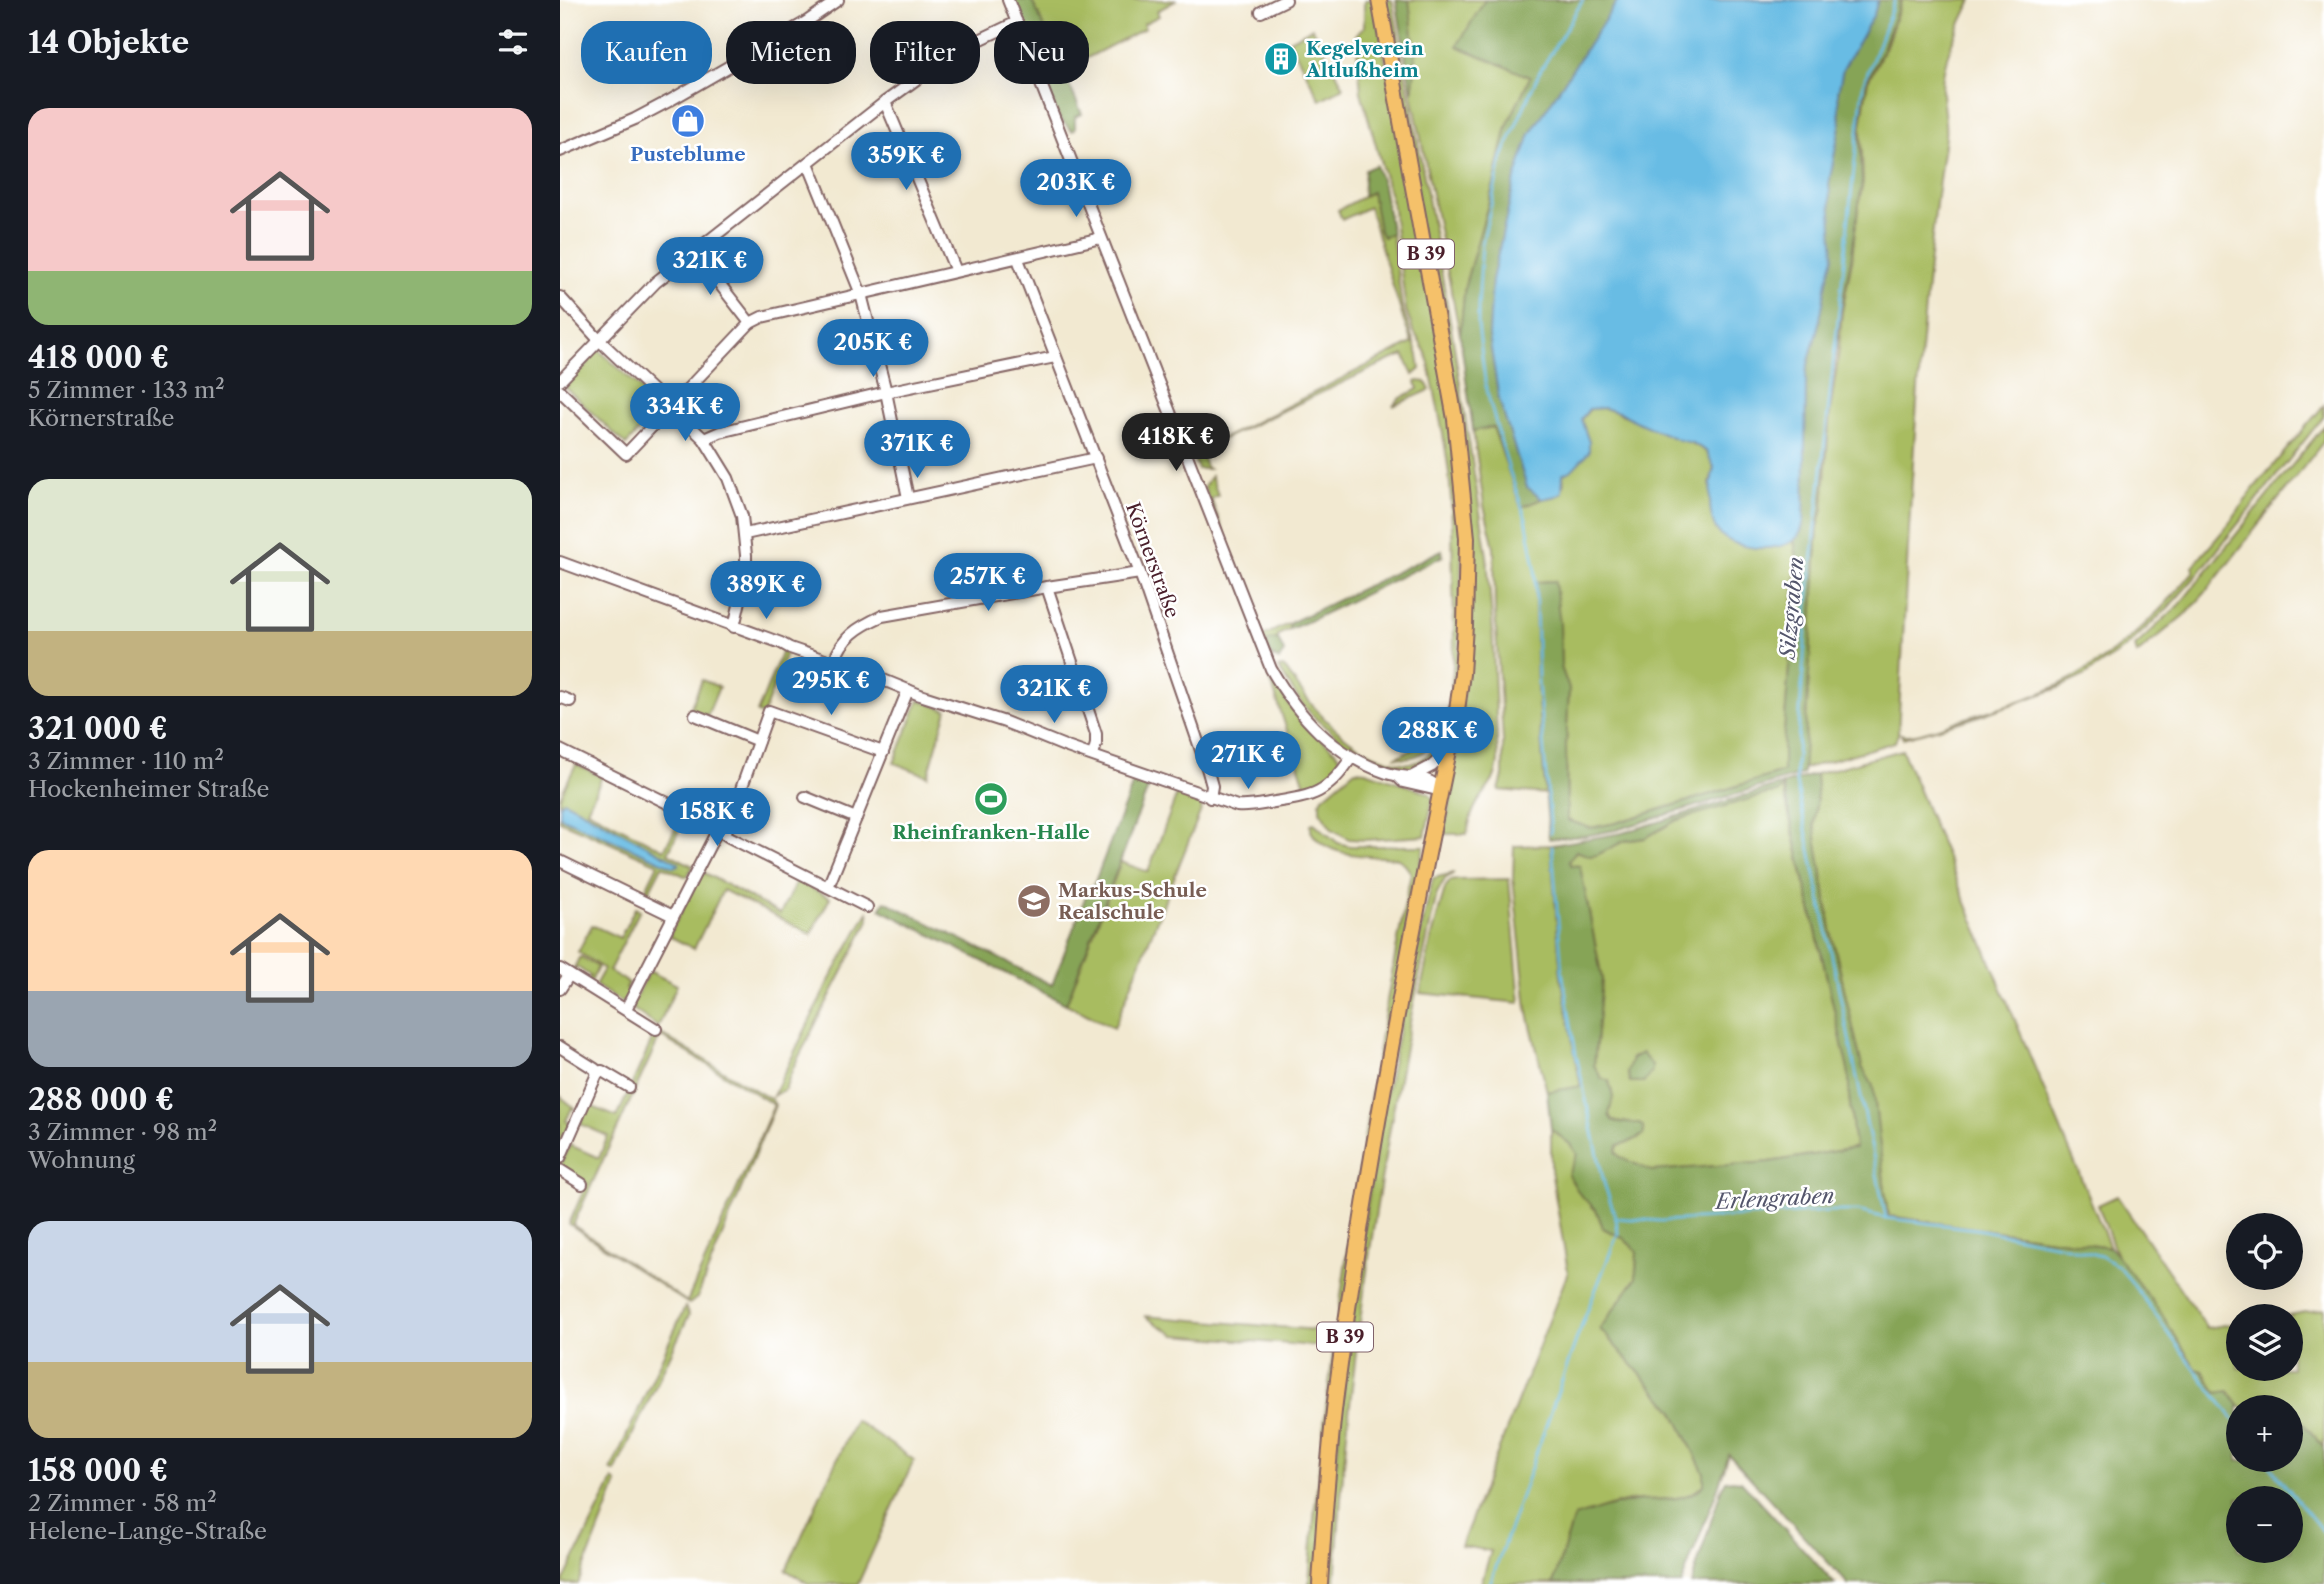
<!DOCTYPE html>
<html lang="de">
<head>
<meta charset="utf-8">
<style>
  body { margin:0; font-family:"Libre Caslon Text",serif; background:#242831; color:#f1f3f6; height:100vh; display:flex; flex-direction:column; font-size:26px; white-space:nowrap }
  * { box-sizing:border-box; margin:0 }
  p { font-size:23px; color:#9ea1a6 }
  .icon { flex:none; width:38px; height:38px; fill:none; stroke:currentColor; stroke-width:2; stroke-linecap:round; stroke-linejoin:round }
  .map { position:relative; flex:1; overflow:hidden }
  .side { display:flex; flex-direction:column; background:#171b24; width:560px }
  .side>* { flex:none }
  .top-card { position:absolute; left:21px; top:21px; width:665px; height:63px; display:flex; gap:14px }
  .controls { position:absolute; left:1666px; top:1213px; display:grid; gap:14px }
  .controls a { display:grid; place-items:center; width:77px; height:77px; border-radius:50%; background:#171b24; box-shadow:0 7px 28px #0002; font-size:35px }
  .price { position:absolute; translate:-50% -60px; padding:0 16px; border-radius:24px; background:#1f6fb2; color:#fff; font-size:23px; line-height:46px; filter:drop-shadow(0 2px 4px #0008) }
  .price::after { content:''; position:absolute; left:50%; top:42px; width:21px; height:16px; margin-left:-10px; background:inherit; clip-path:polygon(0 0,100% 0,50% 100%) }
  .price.active { background:#222; color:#fff }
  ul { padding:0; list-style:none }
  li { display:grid; align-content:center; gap:14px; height:371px; padding:0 28px }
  li span { display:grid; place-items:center; height:217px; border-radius:21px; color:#555 }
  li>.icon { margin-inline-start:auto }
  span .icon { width:126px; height:126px; fill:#fffc; stroke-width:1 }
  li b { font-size:30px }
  h2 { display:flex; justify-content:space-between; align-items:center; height:84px; padding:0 28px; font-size:30px }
  .tag { padding:0 24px; border-radius:28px; background:#171b24; box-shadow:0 7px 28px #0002; font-size:24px; line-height:63px }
  .tag.active { background:#1f6fb2; color:#fff }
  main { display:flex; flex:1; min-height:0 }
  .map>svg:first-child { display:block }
  .green { fill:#a8bc60; stroke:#796e46; stroke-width:2; fill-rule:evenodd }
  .forest { fill:#86a456; stroke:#686240; stroke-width:2; fill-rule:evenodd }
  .water { fill:#67bce4; stroke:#586e88; stroke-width:2 }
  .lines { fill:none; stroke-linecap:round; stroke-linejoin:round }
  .stream { stroke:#67bce4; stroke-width:2.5 }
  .minor-casing { stroke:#856665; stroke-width:14 }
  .major-casing { stroke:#856665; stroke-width:18 }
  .minor { stroke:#fff; stroke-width:10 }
  .major { stroke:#f5c16b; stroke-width:14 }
  .labels { text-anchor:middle; stroke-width:5; stroke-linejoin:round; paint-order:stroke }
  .shield { fill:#fff; stroke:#80626b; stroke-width:2 }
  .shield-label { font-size:18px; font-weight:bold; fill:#4a1f2b }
  .culture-label { font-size:19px; font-weight:bold; fill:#0d838f; stroke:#fff; text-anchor:start }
  .shop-label { font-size:19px; font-weight:bold; fill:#366cbe; stroke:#fff }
  .street-label { font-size:19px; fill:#4a1f2b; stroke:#fff }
  .leisure-label { font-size:19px; font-weight:bold; fill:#27864d; stroke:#fff }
  .education-label { font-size:19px; font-weight:bold; fill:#785e54; stroke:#fff; text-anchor:start }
  .water-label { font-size:21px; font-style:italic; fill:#54566c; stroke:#fff }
</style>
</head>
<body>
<main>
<section class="side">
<h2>14 Objekte<svg class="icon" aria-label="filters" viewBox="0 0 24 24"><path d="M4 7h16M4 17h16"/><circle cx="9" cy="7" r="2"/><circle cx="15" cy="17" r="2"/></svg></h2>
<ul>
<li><span style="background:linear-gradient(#f6c9c9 75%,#8fb573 0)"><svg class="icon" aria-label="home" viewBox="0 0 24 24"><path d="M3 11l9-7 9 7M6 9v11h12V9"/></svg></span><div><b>418 000 €</b><p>5 Zimmer · 133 m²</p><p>Körnerstraße</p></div></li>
<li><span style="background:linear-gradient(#dfe7d0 70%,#c2b280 0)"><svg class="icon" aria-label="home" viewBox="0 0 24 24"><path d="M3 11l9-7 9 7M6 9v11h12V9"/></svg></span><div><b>321 000 €</b><p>3 Zimmer · 110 m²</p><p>Hockenheimer Straße</p></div></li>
<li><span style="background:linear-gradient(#ffd9b3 65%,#9aa5b1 0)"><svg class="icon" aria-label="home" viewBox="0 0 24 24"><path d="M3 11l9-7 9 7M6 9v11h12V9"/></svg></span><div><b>288 000 €</b><p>3 Zimmer · 98 m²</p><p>Wohnung</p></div></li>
<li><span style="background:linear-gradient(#c9d6e8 65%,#c2b280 0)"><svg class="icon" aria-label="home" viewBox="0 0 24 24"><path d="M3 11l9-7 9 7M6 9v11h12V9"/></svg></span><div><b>158 000 €</b><p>2 Zimmer · 58 m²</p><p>Helene-Lange-Straße</p></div></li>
</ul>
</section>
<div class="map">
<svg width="1764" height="1584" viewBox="0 0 1764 1584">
  <rect width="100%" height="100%" fill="#fff"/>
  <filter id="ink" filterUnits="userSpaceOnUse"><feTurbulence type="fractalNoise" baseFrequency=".0143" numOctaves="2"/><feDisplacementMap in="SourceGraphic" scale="14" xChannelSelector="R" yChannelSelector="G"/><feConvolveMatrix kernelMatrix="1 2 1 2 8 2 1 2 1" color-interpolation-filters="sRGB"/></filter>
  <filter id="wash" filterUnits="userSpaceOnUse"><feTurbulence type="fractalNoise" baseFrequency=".00686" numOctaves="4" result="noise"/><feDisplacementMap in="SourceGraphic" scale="28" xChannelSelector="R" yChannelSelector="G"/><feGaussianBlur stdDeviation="1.57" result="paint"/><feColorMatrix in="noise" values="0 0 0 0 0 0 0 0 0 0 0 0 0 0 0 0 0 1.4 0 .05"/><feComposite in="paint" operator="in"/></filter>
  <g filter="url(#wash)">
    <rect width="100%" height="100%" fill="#f2e9d1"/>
    <g class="green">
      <polygon points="453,0 617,0 597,11 599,16 583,24 585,28 504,70 485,47"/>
      <path d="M804 0H814L883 364 902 538 899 654 890 716 876 756 872 762 853 771H846L826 765 805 756 787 745 757 720 742 704 718 668 723 667 727 671C752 709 783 745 828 760 838 763 850 765 859 761 901 742 894 624 893 585 892 548 893 511 889 474 885 437 876 400 869 364L866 353 853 330 846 310 832 203 801 92 796 35 804 27Z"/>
      <path d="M825 0H832L889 314 927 556 932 620 938 762C935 783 929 785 918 802 912 811 909 822 907 834H883L889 809 901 721 911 556Z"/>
      <polygon points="849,0 925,0 970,77 947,126 934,184 905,285 900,335 852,94 856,61"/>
      <path d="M1342 0H1412C1398 27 1382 59 1382 90 1382 105 1387 122 1385 137 1356 334 1349 535 1338 734L1335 742 1243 769 1258 527 1263 510 1270 412 1278 360 1282 312 1292 260 1295 228 1303 182 1301 126 1308 81 1326 46Z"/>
      <polygon points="752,28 784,87 760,100 729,40"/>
      <polygon points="812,192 819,230 823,237 832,234 842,307 858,355 860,369 853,375 844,355 828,361 640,450 646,467 649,469 638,469 632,454 640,450 852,343 844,322 809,207 782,220 778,210"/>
      <polygon points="38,349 101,407 66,445 5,387 21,367 24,368 29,362 27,360"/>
      <polygon points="858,381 866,382 870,390 833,406 839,399 858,389 856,382"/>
      <path d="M1764 405V416L1639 573 1607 609 1566 647 1524 676 1496 689 1410 719 1343 738 1341 734C1354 739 1389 724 1403 719 1433 709 1466 701 1495 687 1551 661 1595 619 1634 571L1633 566 1668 525 1694 488Z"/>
      <path d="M1044 408C1057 412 1141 445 1146 452 1150 456 1152 463 1154 467L1150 483 1156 529C1182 550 1204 554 1234 540L1237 558 1223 747V772L1056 823 1030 828 1007 820 1006 746 1009 689 1001 667 1000 625 994 581 976 582 975 595 977 686 986 794 939 790 943 776V740L935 613 934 547 924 506 913 431 933 427 962 507 982 499 996 496 1004 486 1003 474 1029 442 1021 419 1030 409Z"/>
      <polygon points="1764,426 1764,441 1645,593 1629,611 1577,654 1575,646 1619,605"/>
      <polygon points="651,476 658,495 651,499 703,636 730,623 730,629 718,635 718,639 714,639 711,655 714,659 710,656 644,487"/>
      <polygon points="222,651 226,653 203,715 197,713"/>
      <path d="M709 676C722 696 736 716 753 732 760 740 777 749 780 759 784 775 758 787 747 791Z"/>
      <polygon points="142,680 159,687 147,716 130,709"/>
      <polygon points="359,700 387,710 368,776 334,763"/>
      <path d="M874 739C866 754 853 760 836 757Z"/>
      <polygon points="1342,750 1550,1247 1328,1216 1313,1086 1302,1067 1272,935 1254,825 1257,793 1256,774"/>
      <polygon points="16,764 42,777 27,810 104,850 121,818 124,820 108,853 133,866 127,877 102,866 85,899 82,897 98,864 0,821 0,797"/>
      <polygon points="795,770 806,771 869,793 873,799 865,836 806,840 789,839 772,829 760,811 760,803 763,797"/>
      <polygon points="1222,784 1289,1074 1289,1096 1295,1148 1209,1162 1091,1171 1060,1157 1056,1152 1058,1145 1072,1141 1083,1135 1068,1122 1059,1123 1052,1120 1049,1115 1048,1109 1053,1097 1049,1081 1041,1078 1034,1065 1042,979 1022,876 1016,866 1010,865 1009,861 1011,856 1017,851 1030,856 1064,841 1085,838 1117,820 1207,793 1212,794"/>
      <polygon points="618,791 645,800 554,1028 506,1004 561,862 588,872"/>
      <path d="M754 823 778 843 790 846H864L846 932 756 1584H749C756 1471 772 1358 788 1246 806 1121 826 997 851 873L843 862 836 858C810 856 765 858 751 831V824Z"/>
      <polygon points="991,845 1001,975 1021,1087 987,1092 967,1009 953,878 954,846"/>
      <polygon points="141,871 220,914 237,881 270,898 251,934 163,890 134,949 109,936"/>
      <path d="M894 873 885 879 877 893C827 1120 788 1351 775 1584H765C777 1443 792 1303 814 1163 829 1067 852 972 873 878Z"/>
      <polygon points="949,879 960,1003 860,993 871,940 885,888 890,881 897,880"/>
      <polygon points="75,908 80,910 49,971 69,983 66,989 70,992 66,1000 61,1002 35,985 44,969 18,952 32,925 60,938"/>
      <polygon points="308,912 309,920 233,1068 225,1089 213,1096 270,979"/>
      <polygon points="21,957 38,967 31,982 27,981 30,976 17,967 12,972 19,958"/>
      <polygon points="89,971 117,985 98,1027 73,1009 72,1005"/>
      <path d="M96 1031 212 1100 215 1105 137 1298 129 1304 9 1224 27 1183 0 1167 10 1145 39 1158 48 1136 20 1124 28 1105 57 1117ZM100 1036 214 1105 127 1302 13 1225Z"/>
      <polygon points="0,1096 17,1110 12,1108 6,1121 11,1124 0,1148"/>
      <path d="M991 1129 1010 1144 1017 1154 1032 1207 1036 1209 1043 1228 1063 1238 1077 1251 1076 1278 1040 1329 1113 1410 1144 1473V1485C1123 1505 1095 1497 1069 1501 1051 1505 1032 1512 1014 1517L993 1584H921L931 1551 901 1546 1008 1272 991 1170Z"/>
      <polygon points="1557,1196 1647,1328 1678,1323 1678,1368 1731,1368 1731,1316 1723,1316 1764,1309 1764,1447 1731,1412 1731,1407 1680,1407 1669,1391 1657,1393 1643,1371 1636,1369 1599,1310 1558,1259 1538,1205"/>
      <polygon points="125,1307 129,1315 55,1472 51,1470"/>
      <polygon points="584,1316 769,1331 767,1347 615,1335"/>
      <polygon points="295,1420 354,1460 298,1584 249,1584 226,1570"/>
      <polygon points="53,1480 57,1483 55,1489 18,1584 2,1584"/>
    </g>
    <g class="forest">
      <polygon points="453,0 471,0 476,9 522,114 515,117 515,129 512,131 499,118"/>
      <polygon points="836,0 849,0 856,61 852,94"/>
      <polygon points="925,0 1058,0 970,134 955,179 932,280 929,336 939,399 967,487 982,499 961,507 933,427 913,431 900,335 905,285 934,184 947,126 970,77 897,46"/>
      <polygon points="1318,0 1341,0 1323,49 1307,81 1300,126 1302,182 1291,260 1281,312 1269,412 1262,510 1258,526 1243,774 1056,830 1025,836 989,839 977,686 976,582 995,581 1000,625 1001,667 1009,689 1006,746 1007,820 1030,828 1056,823 1223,772 1223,747 1237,558 1234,540 1241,531 1244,520 1246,372 1260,319 1267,281 1269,183 1280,126 1278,92 1283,69 1314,14"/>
      <polygon points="816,165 823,186 832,234 823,237 819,230 812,192 803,196 805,170"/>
      <polygon points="882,550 883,556 749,621 730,629 729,627 730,623"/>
      <polygon points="714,639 718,639 724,652 719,660 711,655 705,642"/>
      <path d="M1256 774 1257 793 1254 825 1272 936 1302 1067 1313 1086 1328 1216 1550 1247 1599 1310 1636 1369 1642 1371 1657 1393 1668 1391 1680 1407H1678V1460H1731V1412H1733L1764 1447V1584H1288L1169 1455 1156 1493 1121 1584H993L1014 1517C1032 1512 1050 1505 1069 1502 1095 1497 1123 1505 1144 1485V1473L1113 1410 1040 1329 1076 1278 1077 1251 1063 1238 1043 1228 1036 1209 1021 1196 1008 1175 1017 1154 1010 1144 991 1129 987 1092 1021 1086 1001 975 991 845 1062 833ZM1223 786 1289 1074V1096L1295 1148 1209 1162 1091 1171 1060 1157 1056 1152 1058 1145 1072 1141 1083 1135 1084 1132 1083 1126C1073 1120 1063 1125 1052 1120L1049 1115 1053 1097 1049 1081 1041 1078 1034 1065 1042 979 1020 866 1011 865 1009 861 1016 851 1030 856 1037 855 1064 841 1085 838 1117 820 1207 794 1217 793ZM1678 1498H1731V1550H1678Z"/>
      <polygon points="575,778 590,783 506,1004 320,909 325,901 492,985 528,890 534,884"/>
      <polygon points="1082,1053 1092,1066 1092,1071 1084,1082 1070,1082 1067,1072 1072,1058"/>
      <polygon points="1172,1480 1181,1481 1275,1584 1131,1584 1161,1490 1166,1481"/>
    </g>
    <g class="water">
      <path d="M1058 0H1318L1314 14 1283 69 1278 92 1280 126 1269 183 1274 257 1267 281 1260 319 1246 372 1244 520C1242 528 1241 535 1234 540 1215 554 1166 550 1155 527 1147 510 1150 484 1154 467L1146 451 1132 443 1119 440 1075 421 1062 413 1044 408 1029 409 1021 419 1029 442V452L1011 471 1003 474 1002 492 996 496 982 499 967 487 939 399 929 336 932 280 955 179 970 134Z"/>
      <polygon points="4,801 119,863 119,865 114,867 4,819 0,816 0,805"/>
    </g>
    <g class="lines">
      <g class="stream">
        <polyline points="991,833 978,684 975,566 966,519 948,467 926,388 918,325 918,307 922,244 942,157 979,73 1023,0"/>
        <polyline points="992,846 1002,971 1016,1054 1044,1183 1056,1218"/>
        <polyline points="1326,1218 1236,782 1236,769 1248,600 1303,85 1335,0"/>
        <polyline points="1705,1460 1764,1533"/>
        <polyline points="1544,1581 1547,1584"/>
        <polyline points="930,1584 1019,1332 1058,1233 1056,1218 1101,1221 1271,1211 1298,1211 1326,1218 1417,1229 1499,1245 1541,1256 1558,1266 1574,1285 1633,1367 1678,1425"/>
      </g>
    </g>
  </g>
  <g filter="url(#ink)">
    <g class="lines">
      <g class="minor-casing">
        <g id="minor">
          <path d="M448 0 711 669C739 717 773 755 827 773 848 780 865 772 882 791"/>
          <polyline points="701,12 726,0"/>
          <polyline points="325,102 396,271"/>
          <polyline points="0,151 75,119 109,101 246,22 278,0"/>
          <polyline points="248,163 301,294 326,392 348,498"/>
          <polyline points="134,251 190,323"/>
          <polyline points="458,259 580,573 647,768 652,786 650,798"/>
          <polyline points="0,297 39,340 144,439 168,478 182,516 186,555 186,575 174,627"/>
          <polyline points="0,381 96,282 325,102 394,52 457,22"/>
          <polyline points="0,391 66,454 190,323 202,317 541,238"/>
          <polyline points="144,439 160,432 326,392 495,357"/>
          <polyline points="185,534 536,458"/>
          <path d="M0 562 221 643 230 648 268 661 284 664 360 695 445 722 507 747 677 806C688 807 698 805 709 803 751 796 766 796 791 758"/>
          <polyline points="487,587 536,734 536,744 533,755"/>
          <path d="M274 662C282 637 298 627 322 616L487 587 580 573"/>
          <polyline points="0,697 10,701"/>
          <polyline points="135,715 198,741"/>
          <polyline points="0,750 152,825 169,837 307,907"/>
          <polyline points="853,776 872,766 889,750"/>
          <polyline points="838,777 843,782 882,791"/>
          <polyline points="245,797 296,818"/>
          <polyline points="165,834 209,711 323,752"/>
          <polyline points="0,861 113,916"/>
          <polyline points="268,887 348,690"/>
          <polyline points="0,969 96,1029"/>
          <polyline points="0,989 9,975"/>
          <polyline points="66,1009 158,829"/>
          <polyline points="0,1047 35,1069 37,1074 0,1158"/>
          <polyline points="36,1072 42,1071 69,1087"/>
          <polyline points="0,1170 22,1184"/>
        </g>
      </g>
      <g class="major-casing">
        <path id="major" d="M760 1584C764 1521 768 1457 776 1394 806 1167 849 941 896 717L902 674 905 625 907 538 895 419 819 0"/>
      </g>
      <use href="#minor" class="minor"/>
      <use href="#major" class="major"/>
    </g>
  </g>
  <defs>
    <g id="building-disc" transform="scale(1.75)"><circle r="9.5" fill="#0f9aa8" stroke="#fff"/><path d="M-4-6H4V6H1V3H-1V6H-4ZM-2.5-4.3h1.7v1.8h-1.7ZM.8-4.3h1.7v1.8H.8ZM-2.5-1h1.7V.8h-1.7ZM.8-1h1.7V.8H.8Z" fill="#fff"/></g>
    <g id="shop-disc" transform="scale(1.75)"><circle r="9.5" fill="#3f7fe0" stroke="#fff"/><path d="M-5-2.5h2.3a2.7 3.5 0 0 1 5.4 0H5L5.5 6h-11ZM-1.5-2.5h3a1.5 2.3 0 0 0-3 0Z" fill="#fff"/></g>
    <g id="stadium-disc" transform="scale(1.75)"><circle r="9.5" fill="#2e9e5b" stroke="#fff"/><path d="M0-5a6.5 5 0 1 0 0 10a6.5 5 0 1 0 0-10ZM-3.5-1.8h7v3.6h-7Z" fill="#fff"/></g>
    <g id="school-disc" transform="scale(1.75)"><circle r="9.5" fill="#8d6e63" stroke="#fff"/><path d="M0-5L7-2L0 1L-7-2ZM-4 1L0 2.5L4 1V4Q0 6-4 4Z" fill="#fff"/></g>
  </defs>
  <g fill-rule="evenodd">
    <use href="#building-disc" x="721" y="59"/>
    <use href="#shop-disc" x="128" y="121"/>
    <use href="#stadium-disc" x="431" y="799"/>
    <use href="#school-disc" x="474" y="901"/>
  </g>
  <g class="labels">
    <g class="shield">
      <rect x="838" y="239.5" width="56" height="29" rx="5"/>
      <rect x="757" y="1322.5" width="56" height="29" rx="5"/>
    </g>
    <g class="shield-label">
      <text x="866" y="260">B 39</text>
      <text x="785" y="1343">B 39</text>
    </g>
    <g class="culture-label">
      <text x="746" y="55">Kegelverein<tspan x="746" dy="22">Altlußheim</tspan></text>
    </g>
    <g class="shop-label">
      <text x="128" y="161">Pusteblume</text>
    </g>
    <g class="street-label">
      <text transform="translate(593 560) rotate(70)" y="7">Körnerstraße</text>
    </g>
    <g class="leisure-label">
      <text x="431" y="839">Rheinfranken-Halle</text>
    </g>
    <g class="education-label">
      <text x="498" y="897">Markus-Schule<tspan x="498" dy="22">Realschule</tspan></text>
    </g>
    <g class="water-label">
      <text transform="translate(1232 608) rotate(-85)" y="7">Silzgraben</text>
      <text transform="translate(1215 1199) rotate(-3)" y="7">Erlengraben</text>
    </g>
  </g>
</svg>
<div class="controls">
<a><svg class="icon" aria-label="locate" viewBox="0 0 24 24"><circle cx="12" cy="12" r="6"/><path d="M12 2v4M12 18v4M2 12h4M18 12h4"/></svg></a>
<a><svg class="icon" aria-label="layers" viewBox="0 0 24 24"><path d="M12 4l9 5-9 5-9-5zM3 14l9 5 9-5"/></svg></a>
<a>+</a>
<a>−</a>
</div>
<b class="price" style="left:346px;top:192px">359K €</b>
<b class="price" style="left:516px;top:219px">203K €</b>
<b class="price" style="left:150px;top:297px">321K €</b>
<b class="price" style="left:313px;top:379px">205K €</b>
<b class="price" style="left:125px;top:443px">334K €</b>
<b class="price active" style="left:616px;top:473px">418K €</b>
<b class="price" style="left:357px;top:480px">371K €</b>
<b class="price" style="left:428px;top:613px">257K €</b>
<b class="price" style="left:206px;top:621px">389K €</b>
<b class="price" style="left:271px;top:717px">295K €</b>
<b class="price" style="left:494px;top:725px">321K €</b>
<b class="price" style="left:878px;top:767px">288K €</b>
<b class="price" style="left:688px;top:791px">271K €</b>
<b class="price" style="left:157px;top:848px">158K €</b>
<div class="top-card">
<a class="tag active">Kaufen</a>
<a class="tag">Mieten</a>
<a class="tag">Filter</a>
<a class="tag">Neu</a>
</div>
</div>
</main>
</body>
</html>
